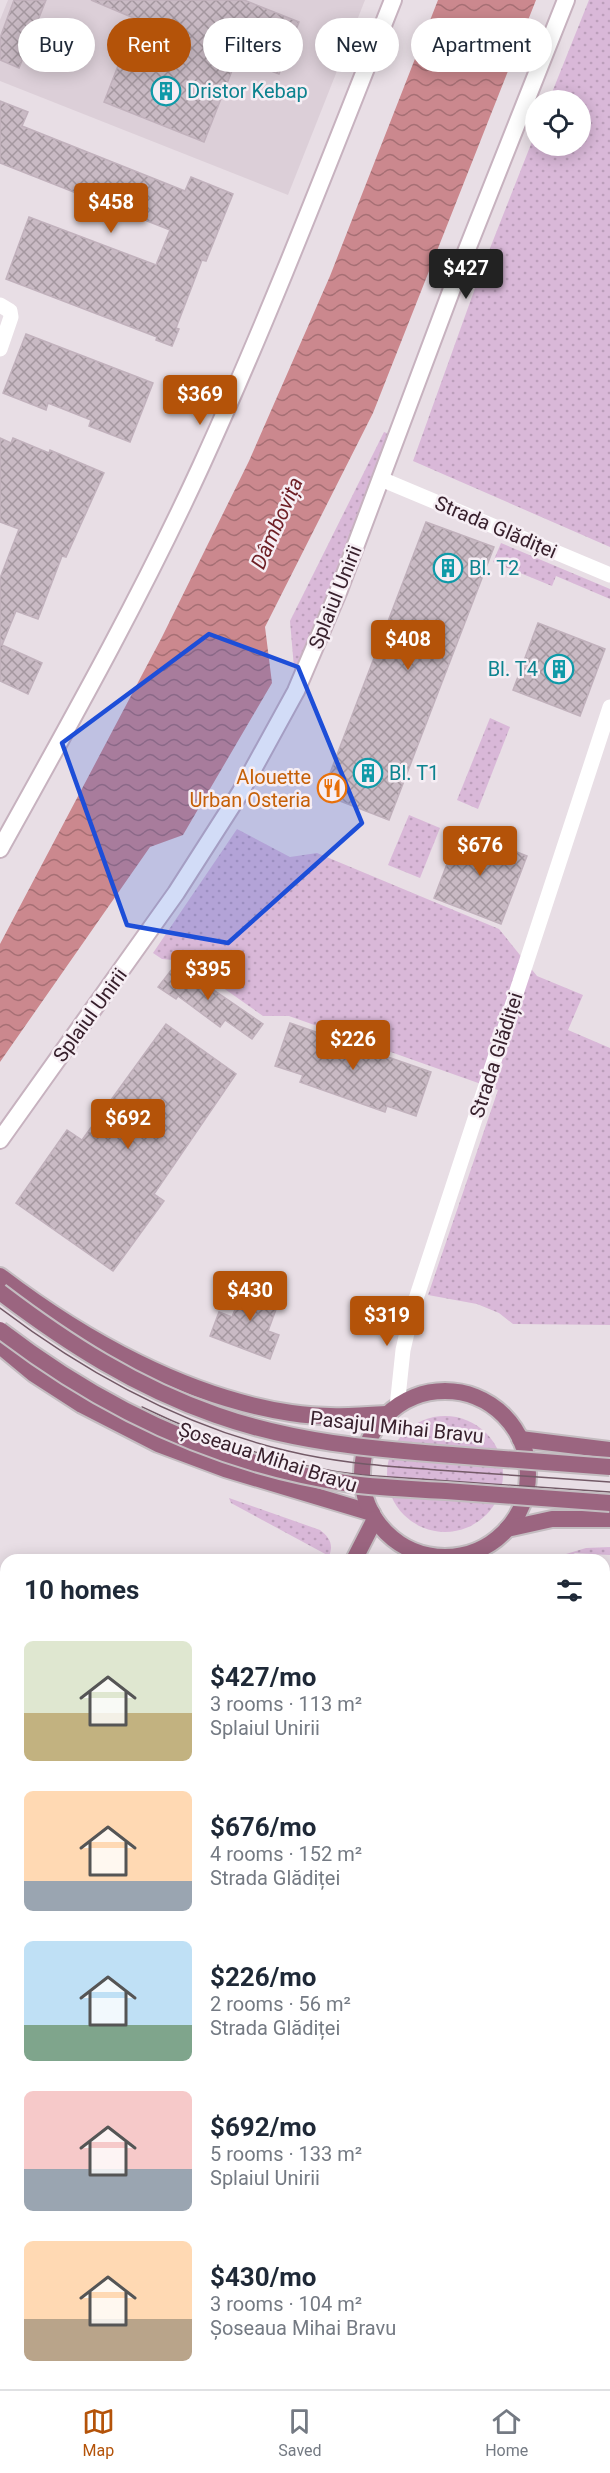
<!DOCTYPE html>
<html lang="en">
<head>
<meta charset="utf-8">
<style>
  body { margin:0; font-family:Roboto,sans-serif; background:#f6f6f7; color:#1f2937; height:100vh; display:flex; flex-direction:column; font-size:22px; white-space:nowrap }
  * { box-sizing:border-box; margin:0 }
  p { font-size:20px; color:#747a83 }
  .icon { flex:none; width:33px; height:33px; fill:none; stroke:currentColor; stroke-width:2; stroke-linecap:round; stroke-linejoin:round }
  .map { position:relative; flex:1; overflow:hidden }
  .sheet { position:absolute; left:0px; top:1554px; width:610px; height:836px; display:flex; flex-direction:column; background:#fff; border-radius:18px 18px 0 0; box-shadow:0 3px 15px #0003 }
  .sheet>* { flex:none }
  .banner { position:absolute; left:18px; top:18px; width:574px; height:54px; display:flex; gap:12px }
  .buttons { position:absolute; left:525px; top:90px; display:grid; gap:12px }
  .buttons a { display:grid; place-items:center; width:66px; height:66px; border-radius:50%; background:#fff; box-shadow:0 3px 15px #0003; font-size:30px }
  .price { position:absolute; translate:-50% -51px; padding:0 14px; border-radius:6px; background:#b45309; color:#fff; font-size:20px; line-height:39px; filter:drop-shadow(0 2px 3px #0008) }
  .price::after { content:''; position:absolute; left:50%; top:36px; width:18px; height:14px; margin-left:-9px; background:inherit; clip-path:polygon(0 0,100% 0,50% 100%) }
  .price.active { background:#222; color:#fff }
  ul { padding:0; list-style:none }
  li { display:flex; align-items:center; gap:18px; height:150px; padding:0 24px }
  li span { display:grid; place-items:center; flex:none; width:168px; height:120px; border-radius:9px; color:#555 }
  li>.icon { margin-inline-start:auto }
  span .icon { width:72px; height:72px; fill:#fffc; stroke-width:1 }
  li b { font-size:26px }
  h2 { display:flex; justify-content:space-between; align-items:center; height:72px; padding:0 24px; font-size:26px }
  .pill { padding:0 21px; border-radius:27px; background:#fff; box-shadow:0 3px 15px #0003; font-size:21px; line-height:54px }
  .pill.active { background:#b45309; color:#fff }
  .menu { display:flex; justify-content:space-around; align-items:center; height:84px; border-top:2px solid #e0e1e3; background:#fff; font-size:16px; color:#747a83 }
  .menu a { display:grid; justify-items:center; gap:3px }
  .menu .active { color:#b45309 }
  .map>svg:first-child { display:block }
  .built { fill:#dccfd8 }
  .grass { fill:url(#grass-dots) }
  .forest { fill:url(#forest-firs) }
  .garden { fill:#d9b8d8 }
  .water { fill:url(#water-waves) }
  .building { fill:url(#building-cross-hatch); stroke:#c1b1bc; stroke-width:1.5 }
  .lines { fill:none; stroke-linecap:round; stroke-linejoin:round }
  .secondary-casing { stroke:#c7b2bf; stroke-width:20 }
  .primary-casing { stroke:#c3bcc0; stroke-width:20 }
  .minor { stroke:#fff; stroke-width:15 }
  .secondary { stroke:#fff; stroke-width:16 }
  .primary { stroke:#9b6580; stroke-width:16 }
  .tram { stroke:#735a67; stroke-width:1.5 }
  .primary-bridge-casing { stroke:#c3bcc0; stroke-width:20; stroke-linecap:butt }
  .primary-bridge { stroke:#9b6580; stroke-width:16 }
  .marked { fill:#1d4ed8; fill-opacity:0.2; stroke:#1d4ed8; stroke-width:4.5; stroke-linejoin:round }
  .labels { text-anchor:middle; stroke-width:5; stroke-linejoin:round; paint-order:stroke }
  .culture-label { font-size:20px; fill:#0d838f; stroke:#f6eef4; text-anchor:start }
  .street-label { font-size:20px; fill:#37202c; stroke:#f6eef4 }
  .food-label { font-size:20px; fill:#c56008; stroke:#f6eef4; text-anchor:end }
  .water-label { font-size:21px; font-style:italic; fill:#6e1f25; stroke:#f6eef4 }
</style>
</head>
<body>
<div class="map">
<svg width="610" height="2389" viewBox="0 0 610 2389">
  <defs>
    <pattern id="grass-dots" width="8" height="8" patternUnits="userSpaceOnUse" patternTransform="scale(1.5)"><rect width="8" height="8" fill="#d9b8d8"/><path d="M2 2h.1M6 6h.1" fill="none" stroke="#bb9eba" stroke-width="1.8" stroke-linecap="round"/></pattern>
    <pattern id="forest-firs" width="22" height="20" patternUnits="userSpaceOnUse" patternTransform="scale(1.5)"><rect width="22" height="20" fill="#d9b8d8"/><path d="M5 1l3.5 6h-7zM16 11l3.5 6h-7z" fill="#bb9eba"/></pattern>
    <pattern id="water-waves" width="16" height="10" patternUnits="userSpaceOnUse" patternTransform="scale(1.5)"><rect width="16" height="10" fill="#cb888e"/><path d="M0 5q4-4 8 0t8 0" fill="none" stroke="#a66f74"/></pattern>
    <pattern id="building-cross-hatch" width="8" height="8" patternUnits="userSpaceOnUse" patternTransform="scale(1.5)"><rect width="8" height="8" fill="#c9bac4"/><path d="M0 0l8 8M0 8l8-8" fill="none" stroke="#a4979f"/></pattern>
  </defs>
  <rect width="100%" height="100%" fill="#e8dee5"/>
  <polygon class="built" points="8,0 365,0 288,195 0,81 0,20"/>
  <g class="grass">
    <polygon points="589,0 610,0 610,547 413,461 483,266 535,134 536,146 580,146 580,100 549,100"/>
    <polygon points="384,432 397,437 296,691 290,621"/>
    <polygon points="501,543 610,589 610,599 556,576 552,586 493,562"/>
    <polygon points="490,718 510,727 478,809 457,800"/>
    <polygon points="409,815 440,828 420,878 388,865"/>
    <polygon points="237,829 290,857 317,853 499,929 537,976 583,995 568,1030 610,1048 610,1325 513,1324 499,1313 477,1304 428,1295 498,1090 289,1016 263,1016 185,961 162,959 153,953"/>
    <circle cx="445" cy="1474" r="58"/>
    <path d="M229 1498 320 1530C329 1537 334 1544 329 1556L231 1503Z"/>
    <polygon points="610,1547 610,1555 575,1553 564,1560 546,1560 586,1548"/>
    <polygon points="605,1879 610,1879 610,2389 79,2389 79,2384 604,2384"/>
  </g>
  <g class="forest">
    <polygon points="605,1881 610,1882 610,1993 605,1994"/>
    <polygon points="605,2280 610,2280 610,2326 605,2333"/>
    <polygon points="87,2384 176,2384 175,2389 87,2389"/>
    <polygon points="307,2384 409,2384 411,2389 305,2389"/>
  </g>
  <polygon class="garden" points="186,2384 270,2384 270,2389 185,2389"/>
  <polygon class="water" points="438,0 536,0 373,413 265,627 272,683 183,835 150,847 0,1062 0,944 162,637 249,461 330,276"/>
  <g class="building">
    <polygon points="14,0 46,0 19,68 0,60 0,38"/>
    <polygon points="91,0 244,0 299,22 279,74 237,58 204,142 104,102 136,19"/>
    <polygon points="0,101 28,112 22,126 185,191 191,177 233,194 206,261 202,260 176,328 179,329 172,346 156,340 157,337 6,279 29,217 156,265 170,230 0,163"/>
    <polygon points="26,334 153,383 130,442 89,426 91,420 48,403 46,410 3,393"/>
    <polygon points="0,438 11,443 13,438 49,453 50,450 104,473 66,557 62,556 38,619 16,611 2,645 42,663 28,694 0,681 0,578 19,529 0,522"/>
    <polygon points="426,522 494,547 389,820 322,794"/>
    <polygon points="538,623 605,649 580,716 513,690"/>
    <polygon points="460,830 527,856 501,924 434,898"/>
    <polygon points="176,964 263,1024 252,1039 225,1020 220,1027 178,996 176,999 158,987"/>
    <polygon points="290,1023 431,1072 416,1116 387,1106 385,1112 300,1082 303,1075 275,1066"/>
    <polygon points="166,1024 236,1074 154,1194 164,1201 113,1271 16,1203 67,1130 82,1140"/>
    <polygon points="246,1282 281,1296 268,1331 279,1335 270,1359 210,1336 219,1312 232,1317"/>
  </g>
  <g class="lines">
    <g class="secondary-casing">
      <g id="secondary">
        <path d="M0 849C70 723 141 597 201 466 271 313 331 156 393 0"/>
        <polyline points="0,1140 176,893 240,793 296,691 339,590 462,262 566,0"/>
        <polyline points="0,1917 6,1911"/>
        <polyline points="0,1995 6,1993"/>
      </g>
    </g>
    <g class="primary-casing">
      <g id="primary">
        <path d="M0 1276C84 1340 186 1397 291 1413 323 1418 356 1416 387 1414"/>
        <polyline points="0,1346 34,1374 82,1405 158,1444 225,1469 372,1513"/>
        <circle cx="445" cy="1474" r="83"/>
        <polyline points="520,1439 610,1450"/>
        <polyline points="507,1529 552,1519 610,1519"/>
        <polyline points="354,1560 375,1519"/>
        <polyline points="0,2050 6,2054"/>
        <polyline points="51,2389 52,2384"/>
      </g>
    </g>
    <g class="minor">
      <polyline points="0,305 10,311 11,317 0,349"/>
      <polyline points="381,479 610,575"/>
      <polyline points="397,1407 403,1350 412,1311 610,707"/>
      <polyline points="604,1872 610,1873"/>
    </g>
    <use href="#secondary" class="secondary"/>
    <use href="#primary" class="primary"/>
    <g class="tram">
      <path d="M0 1308C86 1373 182 1426 288 1451 337 1463 387 1466 437 1470 495 1474 552 1478 610 1482"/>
      <path d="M142 1407C211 1440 286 1467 362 1475L610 1492"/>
    </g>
    <g class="primary-bridge-casing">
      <g id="primary-bridge">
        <path d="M0 1292C67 1343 136 1387 216 1415 292 1442 371 1449 452 1455 504 1459 557 1463 610 1467"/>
        <path d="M0 1330C104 1410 219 1465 351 1484 382 1488 414 1489 446 1491 501 1495 555 1499 610 1503"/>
      </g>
    </g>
    <use href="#primary-bridge" class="primary-bridge"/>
  </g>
  <path class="marked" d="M209 634 298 667 362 823 228 943 127 925 62 743Z"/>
  <defs>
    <g id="building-ring" transform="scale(1.5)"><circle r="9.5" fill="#f6eef4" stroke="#0f9aa8" stroke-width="1.5"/><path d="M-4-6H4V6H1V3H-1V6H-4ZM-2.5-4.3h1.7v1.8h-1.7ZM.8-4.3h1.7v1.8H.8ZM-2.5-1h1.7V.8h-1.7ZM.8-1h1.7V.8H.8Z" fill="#0f9aa8"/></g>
    <g id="restaurant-ring" transform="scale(1.5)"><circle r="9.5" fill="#f6eef4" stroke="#e8710a" stroke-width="1.5"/><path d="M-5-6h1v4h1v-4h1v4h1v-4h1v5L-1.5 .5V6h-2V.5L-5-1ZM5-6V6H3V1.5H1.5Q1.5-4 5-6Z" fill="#e8710a"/></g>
  </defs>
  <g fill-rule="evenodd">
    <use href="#building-ring" x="166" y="91"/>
    <use href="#building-ring" x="448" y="568"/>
    <use href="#building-ring" x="559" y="669"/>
    <use href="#building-ring" x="368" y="773"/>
    <use href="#restaurant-ring" x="332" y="788"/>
  </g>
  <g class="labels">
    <g class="culture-label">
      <text x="187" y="98">Dristor Kebap</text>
      <text x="469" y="575">Bl. T2</text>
      <text x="538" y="676" text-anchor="end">Bl. T4</text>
      <text x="389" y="780">Bl. T1</text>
    </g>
    <g class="street-label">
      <text transform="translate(496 527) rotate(23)" y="7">Strada Glădiței</text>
      <text transform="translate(335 597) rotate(-68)" y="7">Splaiul Unirii</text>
      <text transform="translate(90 1015) rotate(-54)" y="7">Splaiul Unirii</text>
      <text transform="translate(496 1055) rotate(-72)" y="7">Strada Glădiței</text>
      <text transform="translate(397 1427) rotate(6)" y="7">Pasajul Mihai Bravu</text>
      <text transform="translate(268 1457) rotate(18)" y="7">Șoseaua Mihai Bravu</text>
    </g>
    <g class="food-label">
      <text x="311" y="784">Alouette<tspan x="311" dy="23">Urban Osteria</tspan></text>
    </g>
    <g class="water-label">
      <text transform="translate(277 523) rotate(-66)" y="7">Dâmbovița</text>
    </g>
  </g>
</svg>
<div class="buttons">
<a><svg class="icon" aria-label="locate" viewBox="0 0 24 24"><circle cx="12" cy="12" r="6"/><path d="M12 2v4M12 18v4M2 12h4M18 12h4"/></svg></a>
</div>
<b class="price" style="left:111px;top:234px">$458</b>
<b class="price active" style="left:466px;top:300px">$427</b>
<b class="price" style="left:200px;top:426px">$369</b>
<b class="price" style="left:408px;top:671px">$408</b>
<b class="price" style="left:480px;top:877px">$676</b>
<b class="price" style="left:208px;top:1001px">$395</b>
<b class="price" style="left:353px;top:1071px">$226</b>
<b class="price" style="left:128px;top:1150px">$692</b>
<b class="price" style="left:250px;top:1322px">$430</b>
<b class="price" style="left:387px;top:1347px">$319</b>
<div class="banner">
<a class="pill">Buy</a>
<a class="pill active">Rent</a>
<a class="pill">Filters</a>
<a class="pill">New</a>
<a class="pill">Apartment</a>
</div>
<section class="sheet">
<h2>10 homes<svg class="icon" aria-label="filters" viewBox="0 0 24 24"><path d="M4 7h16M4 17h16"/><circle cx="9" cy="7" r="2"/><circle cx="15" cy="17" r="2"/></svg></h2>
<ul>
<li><span style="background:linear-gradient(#dfe7d0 60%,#c2b280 0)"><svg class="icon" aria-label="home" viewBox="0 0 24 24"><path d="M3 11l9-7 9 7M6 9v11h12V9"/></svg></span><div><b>$427/mo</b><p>3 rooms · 113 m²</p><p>Splaiul Unirii</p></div></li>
<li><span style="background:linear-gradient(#ffd9b3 75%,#9aa5b1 0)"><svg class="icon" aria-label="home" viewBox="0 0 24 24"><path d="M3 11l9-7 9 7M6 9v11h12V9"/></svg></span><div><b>$676/mo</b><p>4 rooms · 152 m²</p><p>Strada Glădiței</p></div></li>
<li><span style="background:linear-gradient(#bfe0f5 70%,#7fa58c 0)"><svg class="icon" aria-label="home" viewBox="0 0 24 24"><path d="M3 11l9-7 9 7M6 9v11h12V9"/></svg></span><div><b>$226/mo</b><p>2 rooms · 56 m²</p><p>Strada Glădiței</p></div></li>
<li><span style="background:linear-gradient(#f6c9c9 65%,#9aa5b1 0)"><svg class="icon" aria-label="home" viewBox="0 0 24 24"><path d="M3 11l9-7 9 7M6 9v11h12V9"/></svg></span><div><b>$692/mo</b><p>5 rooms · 133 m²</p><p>Splaiul Unirii</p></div></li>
<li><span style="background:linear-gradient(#ffd9b3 65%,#b9a48a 0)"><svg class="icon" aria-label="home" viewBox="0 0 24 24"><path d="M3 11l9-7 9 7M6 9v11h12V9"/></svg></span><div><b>$430/mo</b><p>3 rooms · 104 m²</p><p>Șoseaua Mihai Bravu</p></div></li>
</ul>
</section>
</div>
<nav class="menu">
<a class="active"><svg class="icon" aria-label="map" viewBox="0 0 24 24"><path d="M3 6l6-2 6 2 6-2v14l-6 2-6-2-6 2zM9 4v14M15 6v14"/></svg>Map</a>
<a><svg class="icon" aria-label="saved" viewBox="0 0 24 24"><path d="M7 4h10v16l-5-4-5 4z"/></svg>Saved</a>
<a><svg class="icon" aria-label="home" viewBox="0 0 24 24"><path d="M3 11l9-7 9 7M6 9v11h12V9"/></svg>Home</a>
</nav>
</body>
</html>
